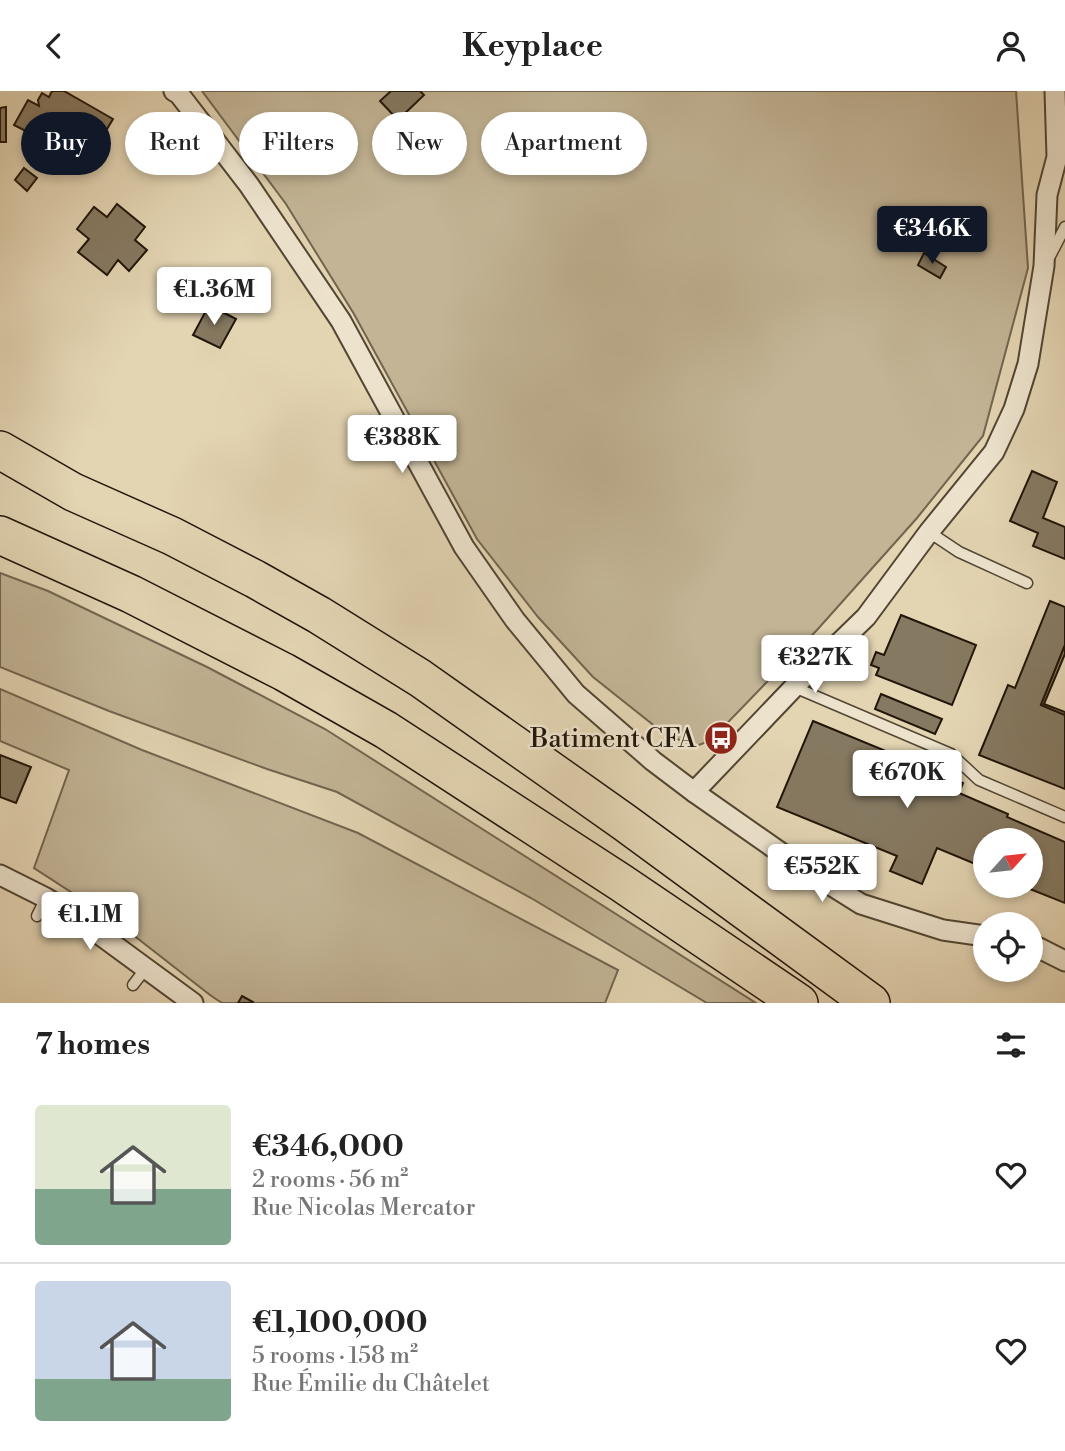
<!DOCTYPE html>
<html lang="en">
<head>
<meta charset="utf-8">
<style>
  body { margin:0; font-family:"Libre Bodoni",serif; background:#f6f6f6; color:#222; height:100vh; display:flex; flex-direction:column; font-size:26px; white-space:nowrap }
  * { box-sizing:border-box; margin:0 }
  p { font-size:23px; color:#767676 }
  .icon { flex:none; width:38px; height:38px; fill:none; stroke:currentColor; stroke-width:2; stroke-linecap:round; stroke-linejoin:round }
  .map { position:relative; height:912px; overflow:hidden }
  .sheet { display:flex; flex-direction:column; background:#fff; flex:1 }
  .sheet>* { flex:none }
  .hud { position:absolute; left:21px; top:21px; width:700px; height:63px; display:flex; gap:14px }
  .needle { width:46px; rotate:63deg }
  .tools { position:absolute; left:973px; top:737px; display:grid; gap:14px }
  .tools a { display:grid; place-items:center; width:70px; height:70px; border-radius:50%; background:#fff; box-shadow:0 4px 10px #0003; font-size:35px }
  .price { position:absolute; translate:-50% -60px; padding:0 16px; border-radius:7px; background:#fff; color:#222; font-size:23px; line-height:46px; filter:drop-shadow(0 2px 4px #0008) }
  .price::after { content:''; position:absolute; left:50%; top:42px; width:21px; height:16px; margin-left:-10px; background:inherit; clip-path:polygon(0 0,100% 0,50% 100%) }
  .price.selected { background:#111827; color:#fff }
  ul { padding:0; list-style:none }
  li { display:flex; align-items:center; gap:21px; height:175px; padding:0 35px }
  li+li { border-top:2px solid #e0e0e0 }
  li span { display:grid; place-items:center; flex:none; width:196px; height:140px; border-radius:7px; color:#555 }
  li>.icon { margin-inline-start:auto }
  span .icon { width:84px; height:84px; fill:#fffc; stroke-width:1 }
  li b { font-size:30px }
  h2 { display:flex; justify-content:space-between; align-items:center; height:84px; padding:0 35px; font-size:30px }
  .chip { padding:0 24px; border-radius:32px; background:#fff; box-shadow:0 4px 10px #0003; font-size:24px; line-height:63px }
  .chip.selected { background:#111827; color:#fff }
  header { display:flex; justify-content:space-between; align-items:center; height:91px; padding:0 35px; background:#fff; font-size:32px; font-weight:800 }
  .map>svg:first-child { display:block }
  .green { fill:#c2b495; stroke:#72654f; stroke-width:2 }
  .building { fill:#867961; stroke:#211609; stroke-width:2 }
  .lines { fill:none; stroke-linecap:round; stroke-linejoin:round }
  .lane-casing { stroke:#524633; stroke-width:13 }
  .street-casing { stroke:#524633; stroke-width:23 }
  .highway-casing { stroke:#211609; stroke-width:40 }
  .lane { stroke:#ede3cd; stroke-width:10 }
  .street { stroke:#ede3cd; stroke-width:19 }
  .highway { stroke:#e3d4b2; stroke-width:37 }
  .labels { text-anchor:middle; stroke-width:5; stroke-linejoin:round; paint-order:stroke }
  .poi-label { font-size:26px; fill:#211609; stroke:#ede3cd; text-anchor:end }
</style>
</head>
<body>
<header><svg class="icon" aria-label="back" viewBox="0 0 24 24"><path d="M15 5l-7 7 7 7"/></svg>Keyplace<svg class="icon" aria-label="person" viewBox="0 0 24 24"><circle cx="12" cy="8" r="4"/><path d="M4 21q1-7 8-7t8 7"/></svg></header>
<div class="map">
<svg width="1065" height="912" viewBox="0 0 1065 912">
  <rect width="100%" height="100%" fill="#e3d4b2"/>
  <filter id="stains"><feTurbulence type="fractalNoise" baseFrequency=".00286" numOctaves="4"/><feColorMatrix values="0 0 0 0 .2 0 0 0 0 .09 0 0 0 0 .02 0 0 0 .5 -.17"/></filter>
  <radialGradient id="worn" r=".72"><stop offset=".6" stop-color="#630" stop-opacity="0"/><stop offset="1" stop-color="#630" stop-opacity=".3"/></radialGradient>
  <g class="green">
    <polygon points="202,0 1016,0 1028,177 983,345 917,427 817,539 710,650 696,655 666,644 593,586 538,526 477,448 354,223 286,113"/>
    <polygon points="0,482 48,500 207,576 325,638 756,912 707,912 531,807 337,701 267,678 109,620 0,576"/>
    <polygon points="0,598 142,659 358,742 618,879 605,912 222,912 210,904 114,829 34,777 69,679 0,650"/>
  </g>
  <g class="building">
    <polygon points="52,0 64,0 113,28 89,68 61,53 66,44 52,37 45,50 14,34 28,9 39,15 38,9 42,2 49,6"/>
    <polygon points="391,0 420,0 424,4 398,29 380,10"/>
    <polygon points="6,16 6,51 0,51 0,17"/>
    <polygon points="24,77 37,87 27,100 15,89"/>
    <polygon points="117,113 145,136 135,149 147,159 129,180 118,169 107,184 78,161 89,148 77,138 94,116 107,126"/>
    <polygon points="924,162 946,176 940,187 918,174"/>
    <polygon points="209,214 236,228 220,257 193,244"/>
    <polygon points="1032,380 1057,391 1043,427 1065,436 1065,468 1033,455 1038,442 1010,430"/>
    <polygon points="1050,510 1065,516 1065,554 1041,614 1065,624 1065,698 979,664 1008,594 1015,597"/>
    <polygon points="901,524 976,554 952,614 876,584 879,577 871,574 876,561 884,564"/>
    <polygon points="1065,554 1065,563 1044,613 1065,621 1065,624 1041,614"/>
    <polygon points="881,603 942,628 935,643 875,618"/>
    <polygon points="813,630 963,692 959,702 1008,723 1007,726 1065,751 1065,812 1020,794 1031,794 1031,749 985,749 985,777 937,757 922,793 890,780 897,765 777,716"/>
    <polygon points="0,664 31,676 16,712 0,706"/>
    <polygon points="242,905 253,911 252,912 238,912"/>
  </g>
  <g class="lines">
    <g class="lane-casing">
      <g id="lane">
        <polyline points="1050,165 1065,136"/>
        <polyline points="929,441 959,461 1027,492"/>
        <polyline points="794,596 951,663 979,689 1065,726"/>
        <polyline points="37,825 46,807"/>
        <polyline points="133,894 146,877"/>
      </g>
    </g>
    <g class="street-casing">
      <g id="street">
        <polyline points="174,0 179,3 249,94 341,230 464,456 515,529 576,603 653,670 694,701 794,771 861,813 943,839 985,845"/>
        <polyline points="694,701 798,592 866,526 929,441 994,361 1014,318 1028,273 1044,175 1047,104 1057,66 1055,0"/>
        <polyline points="0,784 46,807 69,821 193,912"/>
        <polyline points="1031,855 1039,857 1065,870"/>
      </g>
    </g>
    <g class="highway-casing">
      <g id="highway">
        <polyline points="0,359 73,401 172,445 255,488 319,524 420,587 624,731 871,912"/>
        <polyline points="0,444 131,503 284,581 386,639 620,791 799,912"/>
      </g>
    </g>
    <use href="#lane" class="lane"/>
    <use href="#street" class="street"/>
    <use href="#highway" class="highway"/>
  </g>
  <defs>
    <g id="bus-disc" transform="scale(1.75)"><circle r="9.5" fill="#8f2418" stroke="#ede3cd"/><path d="M-5-6H5V4H4V6H2V4H-2V6H-4V4H-5ZM-3.5-4V0h7V-4ZM-3.5 1.2v1.5H-2V1.2ZM2 1.2v1.5H3.5V1.2Z" fill="#fff"/></g>
  </defs>
  <g fill-rule="evenodd">
    <use href="#bus-disc" x="721" y="647"/>
  </g>
  <g class="labels">
    <g class="poi-label">
      <text x="696" y="656">Batiment CFA</text>
    </g>
  </g>
  <rect width="100%" height="100%" filter="url(#stains)"/>
  <rect width="100%" height="100%" fill="url(#worn)"/>
</svg>
<div class="tools">
<a><svg class="needle" viewBox="-14 -14 28 28"><path d="M0-13l5 13h-10z" fill="#e53935"/><path d="M0 13l5-13h-10z" fill="#767676"/></svg></a>
<a><svg class="icon" aria-label="locate" viewBox="0 0 24 24"><circle cx="12" cy="12" r="6"/><path d="M12 2v4M12 18v4M2 12h4M18 12h4"/></svg></a>
</div>
<b class="price selected" style="left:932px;top:175px">€346K</b>
<b class="price" style="left:214px;top:236px">€1.36M</b>
<b class="price" style="left:402px;top:384px">€388K</b>
<b class="price" style="left:815px;top:604px">€327K</b>
<b class="price" style="left:907px;top:719px">€670K</b>
<b class="price" style="left:822px;top:813px">€552K</b>
<b class="price" style="left:90px;top:861px">€1.1M</b>
<div class="hud">
<a class="chip selected">Buy</a>
<a class="chip">Rent</a>
<a class="chip">Filters</a>
<a class="chip">New</a>
<a class="chip">Apartment</a>
</div>
</div>
<section class="sheet">
<h2>7 homes<svg class="icon" aria-label="filters" viewBox="0 0 24 24"><path d="M4 7h16M4 17h16"/><circle cx="9" cy="7" r="2"/><circle cx="15" cy="17" r="2"/></svg></h2>
<ul>
<li><span style="background:linear-gradient(#dfe7d0 60%,#7fa58c 0)"><svg class="icon" aria-label="home" viewBox="0 0 24 24"><path d="M3 11l9-7 9 7M6 9v11h12V9"/></svg></span><div><b>€346,000</b><p>2 rooms · 56 m²</p><p>Rue Nicolas Mercator</p></div><svg class="icon" aria-label="heart" viewBox="0 0 24 24"><path d="M12 20l-8-8c-3-5 5-10 8-4 3-6 11-1 8 4z"/></svg></li>
<li><span style="background:linear-gradient(#c9d6e8 70%,#7fa58c 0)"><svg class="icon" aria-label="home" viewBox="0 0 24 24"><path d="M3 11l9-7 9 7M6 9v11h12V9"/></svg></span><div><b>€1,100,000</b><p>5 rooms · 158 m²</p><p>Rue Émilie du Châtelet</p></div><svg class="icon" aria-label="heart" viewBox="0 0 24 24"><path d="M12 20l-8-8c-3-5 5-10 8-4 3-6 11-1 8 4z"/></svg></li>
</ul>
</section>
</body>
</html>
